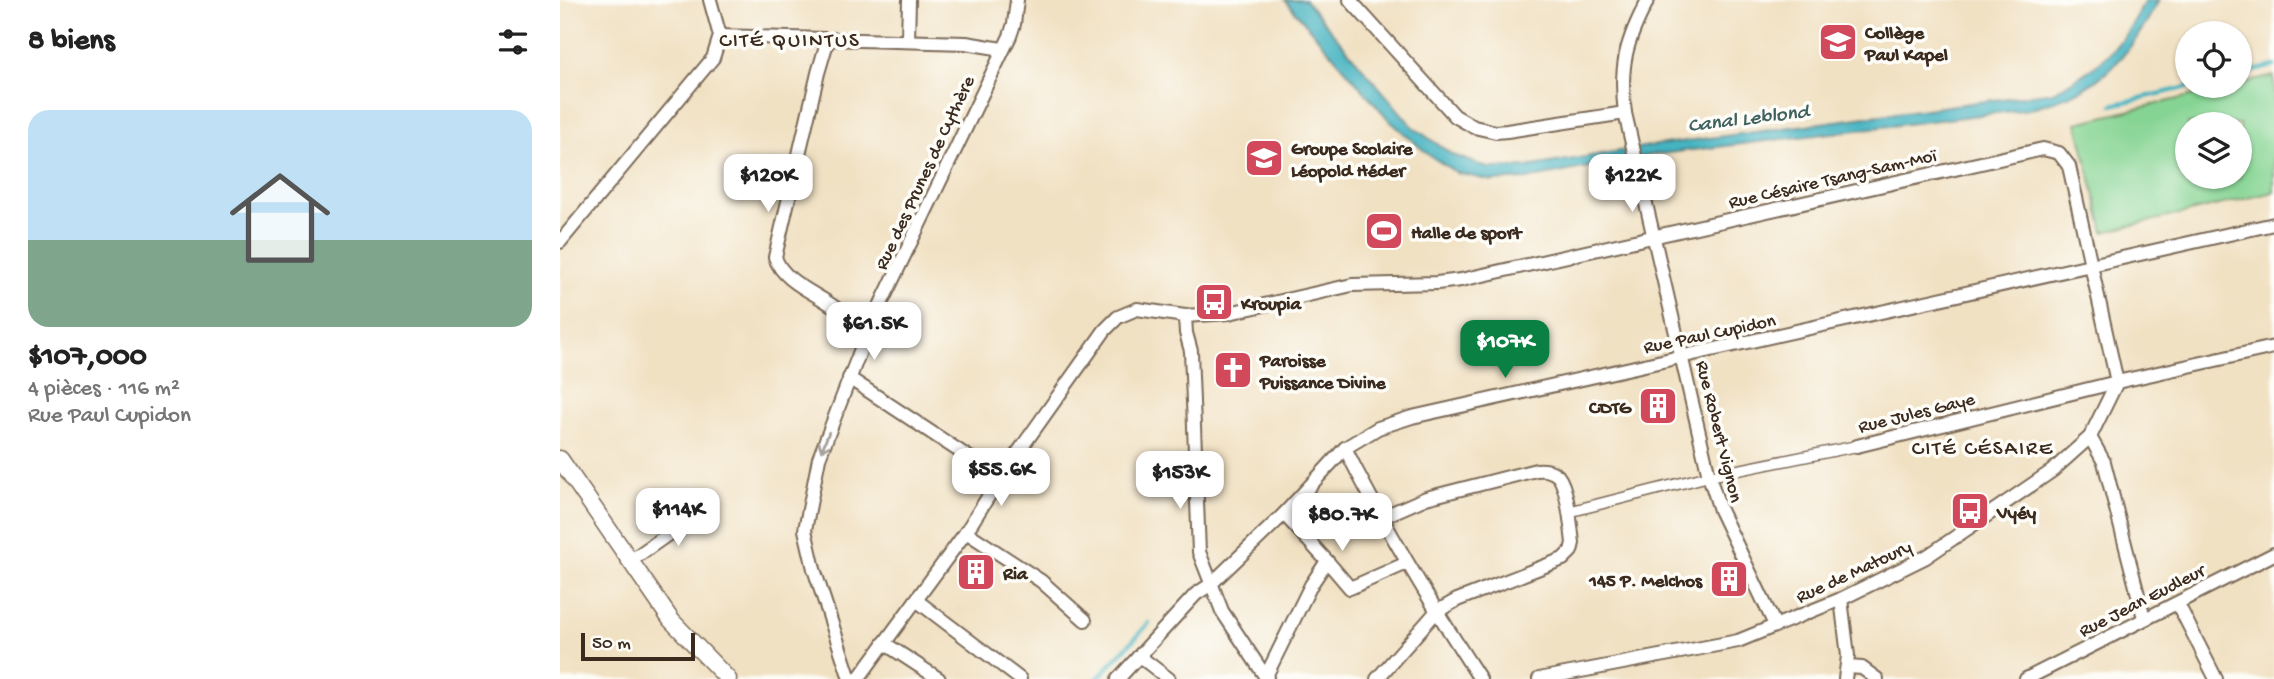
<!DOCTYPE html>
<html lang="fr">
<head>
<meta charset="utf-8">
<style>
  body { margin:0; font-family:"Gochi Hand",sans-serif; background:#f6f6f6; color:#222; height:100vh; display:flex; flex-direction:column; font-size:26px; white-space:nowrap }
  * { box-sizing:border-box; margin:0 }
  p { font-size:23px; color:#767676 }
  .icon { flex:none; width:38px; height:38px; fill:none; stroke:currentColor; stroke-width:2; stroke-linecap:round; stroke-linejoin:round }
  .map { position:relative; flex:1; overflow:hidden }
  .panel { display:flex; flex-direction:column; background:#fff; width:560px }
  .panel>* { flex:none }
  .fabs { position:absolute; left:1615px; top:21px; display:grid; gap:14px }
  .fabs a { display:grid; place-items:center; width:77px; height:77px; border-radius:50%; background:#fff; box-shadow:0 2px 5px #0004; font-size:35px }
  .scale { position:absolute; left:21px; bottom:18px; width:114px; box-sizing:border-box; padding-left:7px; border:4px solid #3b2a1e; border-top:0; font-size:19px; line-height:24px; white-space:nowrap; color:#3b2a1e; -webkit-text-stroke:5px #fdfcf7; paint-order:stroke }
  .price { position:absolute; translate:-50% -60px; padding:0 16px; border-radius:14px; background:#fff; color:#222; font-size:23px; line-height:46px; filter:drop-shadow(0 2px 4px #0008) }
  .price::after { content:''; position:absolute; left:50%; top:42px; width:21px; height:16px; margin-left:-10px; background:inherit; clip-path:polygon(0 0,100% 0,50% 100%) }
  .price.on { background:#0b8043; color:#fff }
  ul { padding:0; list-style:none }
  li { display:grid; align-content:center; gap:14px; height:371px; padding:0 28px }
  li span { display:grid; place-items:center; height:217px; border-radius:21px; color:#555 }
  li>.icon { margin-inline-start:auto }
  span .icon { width:126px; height:126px; fill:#fffc; stroke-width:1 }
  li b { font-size:30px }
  h2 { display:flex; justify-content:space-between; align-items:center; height:84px; padding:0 28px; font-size:30px }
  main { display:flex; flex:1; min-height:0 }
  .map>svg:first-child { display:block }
  .green { fill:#85d493; stroke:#607f58; stroke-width:2; fill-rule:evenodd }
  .water { fill:#45b3c1; stroke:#406e70; stroke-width:2 }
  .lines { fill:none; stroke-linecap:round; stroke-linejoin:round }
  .stream { stroke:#45b3c1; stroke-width:4.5 }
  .pedestrian-casing { stroke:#7b6a58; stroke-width:13 }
  .minor-casing { stroke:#7b6a58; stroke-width:16 }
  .tertiary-casing { stroke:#7b6a58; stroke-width:19 }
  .pedestrian { stroke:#fff; stroke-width:10 }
  .minor { stroke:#fff; stroke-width:12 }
  .tertiary { stroke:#fff; stroke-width:16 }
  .oneway { stroke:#a79f9a }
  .labels { text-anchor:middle; stroke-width:7; stroke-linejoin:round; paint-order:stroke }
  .poi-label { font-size:19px; font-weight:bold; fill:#3b2a1e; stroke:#fdfcf7; text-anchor:start }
  .street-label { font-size:19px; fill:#3b2a1e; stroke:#fdfcf7 }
  .neighbourhood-label { font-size:21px; letter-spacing:2px; fill:#3b2a1e; stroke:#fdfcf7 }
  .water-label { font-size:21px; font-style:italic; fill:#3f615f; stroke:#fdfcf7 }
</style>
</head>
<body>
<main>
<section class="panel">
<h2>8 biens<svg class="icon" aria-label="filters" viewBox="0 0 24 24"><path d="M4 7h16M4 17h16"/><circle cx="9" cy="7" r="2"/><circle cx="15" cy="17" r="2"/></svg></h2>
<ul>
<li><span style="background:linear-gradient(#bfe0f5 60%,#7fa58c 0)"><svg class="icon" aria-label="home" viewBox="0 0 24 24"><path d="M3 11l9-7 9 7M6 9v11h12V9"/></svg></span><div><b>$107,000</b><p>4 pièces · 116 m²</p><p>Rue Paul Cupidon</p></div></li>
</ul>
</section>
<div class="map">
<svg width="1714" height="679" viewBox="0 0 1714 679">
  <rect width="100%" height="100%" fill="#fdfcf7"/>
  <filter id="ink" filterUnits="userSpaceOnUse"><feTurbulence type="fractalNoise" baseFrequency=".0143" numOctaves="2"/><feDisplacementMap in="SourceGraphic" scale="14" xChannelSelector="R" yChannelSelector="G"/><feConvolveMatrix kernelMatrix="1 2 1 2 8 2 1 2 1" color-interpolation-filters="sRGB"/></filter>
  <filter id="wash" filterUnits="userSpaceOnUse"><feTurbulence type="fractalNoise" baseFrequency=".00686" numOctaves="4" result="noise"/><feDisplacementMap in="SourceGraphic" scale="28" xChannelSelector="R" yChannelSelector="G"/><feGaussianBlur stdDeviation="1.57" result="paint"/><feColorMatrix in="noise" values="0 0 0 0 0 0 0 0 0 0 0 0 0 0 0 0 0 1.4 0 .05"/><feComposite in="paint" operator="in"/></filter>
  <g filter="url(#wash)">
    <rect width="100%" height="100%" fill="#f1e1c3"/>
    <path class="green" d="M1714 76V192L1544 232 1517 123ZM1628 124H1680V177H1628Z"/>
    <path class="water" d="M725 0H745L853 127 893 155 929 168 967 167 1089 146 1493 92C1538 68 1563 48 1585 0H1599C1579 37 1559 69 1521 90 1506 99 1486 103 1469 109L1092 155 967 179 932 181 897 173 869 155 830 121Z"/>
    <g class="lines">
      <g class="stream">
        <polyline points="1680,74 1714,66"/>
        <polyline points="1552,105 1632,86"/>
        <polyline points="537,679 589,623"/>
      </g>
    </g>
  </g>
  <g filter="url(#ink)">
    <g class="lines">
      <g class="pedestrian-casing">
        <polyline id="pedestrian" points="1008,512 1149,476 1297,446"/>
      </g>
      <g class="minor-casing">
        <g id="minor">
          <polyline points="790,0 895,116 914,127 936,132 947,131 1065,113"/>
          <path d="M1088 0C1066 41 1059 66 1065 113L1149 476 1160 510 1215 625"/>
          <polyline points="160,36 406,43 442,49"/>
          <path d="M268 39 258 73 215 257C223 284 263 295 282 313 292 321 295 329 307 333"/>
          <polyline points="348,41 349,0"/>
          <polyline points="0,242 153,58 160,36 150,0"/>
          <polyline points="625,316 626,333 631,351 639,552 662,611 707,679"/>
          <polyline points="289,378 440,478"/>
          <polyline points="1530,437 1544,462 1584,618"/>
          <polyline points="1297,446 1557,382 1714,347"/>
          <path d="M785 448C825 528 871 604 920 679"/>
          <polyline points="406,532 481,581 525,620"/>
          <polyline points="70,561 147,507"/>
          <polyline points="767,561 790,588 847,563"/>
          <polyline points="1281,599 1288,656 1285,679"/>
          <polyline points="356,600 460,679"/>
          <polyline points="1618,604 1656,679"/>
          <polyline points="324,643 379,679"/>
          <polyline points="579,656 609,679"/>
          <polyline points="1288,667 1302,668 1317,679"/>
          <polyline points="706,676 751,585 767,561 724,514"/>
          <polyline points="290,679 254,569 245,530 259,458 307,333 450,36 454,24 457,0"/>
          <polyline points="298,679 406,532 440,478 545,330 558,317 577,309 625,316 669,313 792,285 877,283 901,280 1483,149 1499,153 1509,166 1557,382"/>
          <polyline points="558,679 636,594 650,585 724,514 785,448 818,428 852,417 1714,224"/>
          <path d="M817 679 876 612 897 600 1003 559 1011 551 1013 543C1011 527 1008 488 998 476 992 470 984 469 976 470L866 498 820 518"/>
          <polyline points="979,679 1178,641 1281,599 1366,557 1492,471 1530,437 1557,382"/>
          <polyline points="1466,679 1714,554"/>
        </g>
      </g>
      <g class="tertiary-casing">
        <polyline id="tertiary" points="0,459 111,620 168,679"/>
      </g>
      <use href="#pedestrian" class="pedestrian"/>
      <use href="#minor" class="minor"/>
      <use href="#tertiary" class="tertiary"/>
    </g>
    <defs><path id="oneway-shaft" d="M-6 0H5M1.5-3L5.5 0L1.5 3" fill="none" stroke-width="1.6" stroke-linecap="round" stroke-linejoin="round" transform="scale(1.75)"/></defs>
    <use class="oneway" href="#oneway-shaft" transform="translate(265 442) rotate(111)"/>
  </g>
  <defs>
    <g id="school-square" transform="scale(2.0125)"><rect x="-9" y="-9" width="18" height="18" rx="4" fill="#d1495b" stroke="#fdfcf7"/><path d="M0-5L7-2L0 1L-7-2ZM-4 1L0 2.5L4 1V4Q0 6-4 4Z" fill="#fff"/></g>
    <g id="stadium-square" transform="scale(2.0125)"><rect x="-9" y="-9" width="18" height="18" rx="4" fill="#d1495b" stroke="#fdfcf7"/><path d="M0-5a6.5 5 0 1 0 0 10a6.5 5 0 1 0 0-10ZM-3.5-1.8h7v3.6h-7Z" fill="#fff"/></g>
    <g id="bus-square" transform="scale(2.0125)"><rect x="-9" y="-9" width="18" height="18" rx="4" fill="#d1495b" stroke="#fdfcf7"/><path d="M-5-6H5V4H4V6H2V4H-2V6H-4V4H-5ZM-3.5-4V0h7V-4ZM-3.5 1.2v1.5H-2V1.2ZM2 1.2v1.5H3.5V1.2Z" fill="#fff"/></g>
    <g id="church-square" transform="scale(2.0125)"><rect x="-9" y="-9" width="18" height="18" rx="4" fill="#d1495b" stroke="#fdfcf7"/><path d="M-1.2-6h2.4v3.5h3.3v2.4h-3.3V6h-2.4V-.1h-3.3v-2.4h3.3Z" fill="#fff"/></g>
    <g id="building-square" transform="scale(2.0125)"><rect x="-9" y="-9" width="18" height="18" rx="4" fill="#d1495b" stroke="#fdfcf7"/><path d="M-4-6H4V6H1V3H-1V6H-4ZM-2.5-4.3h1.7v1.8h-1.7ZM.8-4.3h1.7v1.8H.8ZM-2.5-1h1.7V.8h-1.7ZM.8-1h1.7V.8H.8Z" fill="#fff"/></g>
  </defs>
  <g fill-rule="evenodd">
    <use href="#school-square" x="1278" y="42"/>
    <use href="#school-square" x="704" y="158"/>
    <use href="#stadium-square" x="824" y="231"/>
    <use href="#bus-square" x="654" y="302"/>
    <use href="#church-square" x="673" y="370"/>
    <use href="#building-square" x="1098" y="406"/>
    <use href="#bus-square" x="1410" y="511"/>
    <use href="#building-square" x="416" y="572"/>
    <use href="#building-square" x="1169" y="579"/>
  </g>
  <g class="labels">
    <g class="poi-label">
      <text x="1305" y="38">Collège<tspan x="1305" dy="22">Paul Kapel</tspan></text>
      <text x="731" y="154">Groupe Scolaire<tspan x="731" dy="22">Léopold Héder</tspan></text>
      <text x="851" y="238">Halle de sport</text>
      <text x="681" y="309">Kroupia</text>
      <text x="700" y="366">Paroisse<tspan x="700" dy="22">Puissance Divine</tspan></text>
      <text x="1071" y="413" text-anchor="end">CDTG</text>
      <text x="1437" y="518">Vyéy</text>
      <text x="443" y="579">Ria</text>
      <text x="1142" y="586" text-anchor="end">145 P. Melchos</text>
    </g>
    <g class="street-label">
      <text transform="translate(363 172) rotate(-65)" y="7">Rue des Prunes de Cythère</text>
      <text transform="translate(1272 177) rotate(-13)" y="7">Rue Césaire Tsang-Sam-Moï</text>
      <text transform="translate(1149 332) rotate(-12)" y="7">Rue Paul Cupidon</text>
      <text transform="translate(1356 411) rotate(-14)" y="7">Rue Jules Gaye</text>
      <text transform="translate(1161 431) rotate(76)" y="7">Rue Robert Vignon</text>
      <text transform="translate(1293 570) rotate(-25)" y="7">Rue de Matoury</text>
      <text transform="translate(1581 599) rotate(-27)" y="7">Rue Jean Eudleur</text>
    </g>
    <g class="neighbourhood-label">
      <text x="230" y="46">CITÉ QUINTUS</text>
      <text x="1423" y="454">CITÉ CÉSAIRE</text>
    </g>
    <g class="water-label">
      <text transform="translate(1188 117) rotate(-7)" y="7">Canal Leblond</text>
    </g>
  </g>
</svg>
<div class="fabs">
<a><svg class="icon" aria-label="locate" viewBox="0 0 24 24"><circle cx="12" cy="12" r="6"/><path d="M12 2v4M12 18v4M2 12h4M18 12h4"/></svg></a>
<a><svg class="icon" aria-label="layers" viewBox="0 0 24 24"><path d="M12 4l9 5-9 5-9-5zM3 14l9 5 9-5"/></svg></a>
</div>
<div class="scale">50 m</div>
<b class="price" style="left:208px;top:214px">$120K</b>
<b class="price" style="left:1072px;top:214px">$122K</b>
<b class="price" style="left:314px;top:362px">$61.5K</b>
<b class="price on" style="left:945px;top:380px">$107K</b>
<b class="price" style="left:441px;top:508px">$55.6K</b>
<b class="price" style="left:620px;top:511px">$153K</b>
<b class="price" style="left:118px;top:548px">$114K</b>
<b class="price" style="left:782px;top:553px">$80.7K</b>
</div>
</main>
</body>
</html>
